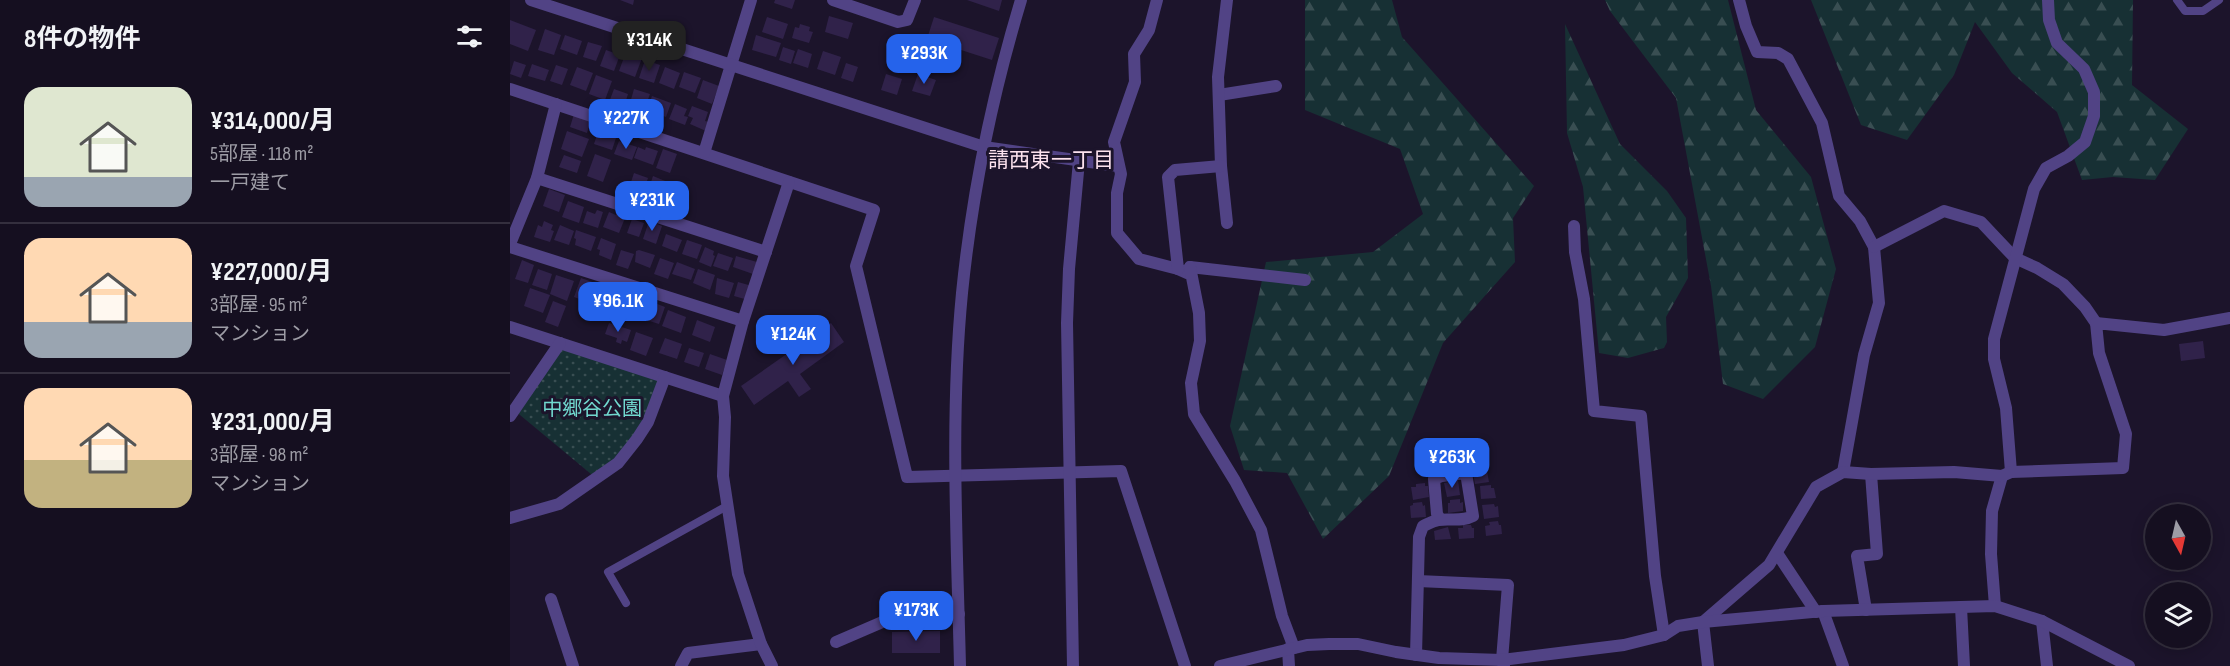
<!DOCTYPE html>
<html lang="ja">
<head>
<meta charset="utf-8">
<style>
  body { margin:0; font-family:"Sofia Sans Condensed","Noto Sans JP",sans-serif; background:#221d2d; color:#f1f3f6; height:100vh; display:flex; flex-direction:column; font-size:22px; white-space:nowrap }
  * { box-sizing:border-box; margin:0 }
  p { font-size:20px; color:#9d9ca5 }
  .icon { flex:none; width:33px; height:33px; fill:none; stroke:currentColor; stroke-width:2; stroke-linecap:round; stroke-linejoin:round }
  .map { position:relative; flex:1; overflow:hidden }
  .side { display:flex; flex-direction:column; background:#150f20; width:510px }
  .side>* { flex:none }
  .needle { width:39px; rotate:172deg }
  .tools { position:absolute; left:1635px; top:504px; display:grid; gap:12px }
  .tools a { display:grid; place-items:center; width:66px; height:66px; border-radius:50%; background:#150f20; box-shadow:0 3px 15px #0003,0 0 0 2px #342f3e; font-size:30px }
  .price { position:absolute; translate:-50% -51px; padding:0 14px; border-radius:12px; background:#2563eb; color:#fff; font-size:20px; line-height:39px; filter:drop-shadow(0 2px 3px #0008) }
  .price::after { content:''; position:absolute; left:50%; top:36px; width:18px; height:14px; margin-left:-9px; background:inherit; clip-path:polygon(0 0,100% 0,50% 100%) }
  .price.active { background:#222; color:#fff }
  ul { padding:0; list-style:none }
  li { display:flex; align-items:center; gap:18px; height:150px; padding:0 24px }
  li+li { border-top:2px solid #342f3e }
  li span { display:grid; place-items:center; flex:none; width:168px; height:120px; border-radius:18px; color:#555 }
  li>.icon { margin-inline-start:auto }
  span .icon { width:72px; height:72px; fill:#fffc; stroke-width:1 }
  li b { font-size:26px }
  h2 { display:flex; justify-content:space-between; align-items:center; height:72px; padding:0 24px; font-size:26px }
  main { display:flex; flex:1; min-height:0 }
  .map>svg:first-child { display:block }
  .forest { fill:url(#forest-firs) }
  .park { fill:url(#park-dots) }
  .building { fill:#30224a }
  .lines { fill:none; stroke-linecap:round; stroke-linejoin:round }
  .service { stroke:#514385; stroke-width:8 }
  .minor { stroke:#514385; stroke-width:12 }
  .tertiary { stroke:#514385; stroke-width:12 }
  .labels { text-anchor:middle; stroke-width:6; stroke-linejoin:round; paint-order:stroke }
  .park-label { font-size:20px; fill:#71d8cf; stroke:#1c142b }
  .neighbourhood-label { font-size:21px; fill:#fce2ee; stroke:#1c142b }
</style>
</head>
<body>
<main>
<section class="side">
<h2>8件の物件<svg class="icon" aria-label="filters" viewBox="0 0 24 24"><path d="M4 7h16M4 17h16"/><circle cx="9" cy="7" r="2"/><circle cx="15" cy="17" r="2"/></svg></h2>
<ul>
<li><span style="background:linear-gradient(#dfe7d0 75%,#9aa5b1 0)"><svg class="icon" aria-label="home" viewBox="0 0 24 24"><path d="M3 11l9-7 9 7M6 9v11h12V9"/></svg></span><div><b>¥314,000/月</b><p>5部屋 · 118 m²</p><p>一戸建て</p></div></li>
<li><span style="background:linear-gradient(#ffd9b3 70%,#9aa5b1 0)"><svg class="icon" aria-label="home" viewBox="0 0 24 24"><path d="M3 11l9-7 9 7M6 9v11h12V9"/></svg></span><div><b>¥227,000/月</b><p>3部屋 · 95 m²</p><p>マンション</p></div></li>
<li><span style="background:linear-gradient(#ffd9b3 60%,#c2b280 0)"><svg class="icon" aria-label="home" viewBox="0 0 24 24"><path d="M3 11l9-7 9 7M6 9v11h12V9"/></svg></span><div><b>¥231,000/月</b><p>3部屋 · 98 m²</p><p>マンション</p></div></li>
</ul>
</section>
<div class="map">
<svg width="1720" height="666" viewBox="0 0 1720 666">
  <defs>
    <pattern id="forest-firs" width="22" height="20" patternUnits="userSpaceOnUse" patternTransform="scale(1.5)"><rect width="22" height="20" fill="#173034"/><path d="M5 1l3.5 6h-7zM16 11l3.5 6h-7z" fill="#394e52"/></pattern>
    <pattern id="park-dots" width="8" height="8" patternUnits="userSpaceOnUse" patternTransform="scale(1.5)"><rect width="8" height="8" fill="#173034"/><path d="M2 2h.1M6 6h.1" fill="none" stroke="#394e52" stroke-width="1.8" stroke-linecap="round"/></pattern>
  </defs>
  <rect width="100%" height="100%" fill="#1c142b"/>
  <g class="forest">
    <polygon points="795,0 882,0 892,37 1024,186 1003,218 1005,262 933,343 879,476 813,539 777,473 734,470 720,426 756,262 863,252 913,214 890,149 795,110"/>
    <polygon points="1095,0 1218,0 1246,110 1301,177 1326,269 1305,347 1253,399 1213,384 1201,286 1166,98 1100,11"/>
    <polygon points="1301,0 1623,0 1622,85 1678,129 1645,180 1603,177 1572,180 1547,112 1502,73 1465,22 1444,75 1397,140 1351,125"/>
    <polygon points="1055,24 1110,144 1157,191 1176,218 1178,278 1156,317 1157,342 1154,348 1118,358 1089,353 1073,187 1057,133"/>
  </g>
  <polygon class="park" points="50,343 155,377 138,422 87,479 4,410"/>
  <g class="building">
    <polygon points="110,0 124,0 123,5"/>
    <polygon points="265,0 285,0 282,9 264,3"/>
    <polygon points="457,0 492,0 489,11"/>
    <polygon points="319,16 343,23 338,39 315,32"/>
    <polygon points="257,17 278,24 273,39 252,32"/>
    <polygon points="424,17 489,38 482,60 417,39"/>
    <polygon points="0,20 26,30 18,51 0,44"/>
    <polygon points="290,24 300,27 299,31 303,32 299,43 282,38 285,27 289,28"/>
    <polygon points="35,29 51,35 44,55 28,50"/>
    <polygon points="55,35 72,41 67,55 50,49"/>
    <polygon points="246,35 271,43 266,57 242,50"/>
    <polygon points="390,35 403,40 399,53 385,49"/>
    <polygon points="78,42 92,46 86,61 73,57"/>
    <polygon points="273,47 285,51 281,64 269,60"/>
    <polygon points="288,49 302,54 298,68 283,63"/>
    <polygon points="96,50 110,55 104,71 90,66"/>
    <polygon points="313,51 331,57 325,75 307,69"/>
    <polygon points="116,52 132,58 125,77 109,71"/>
    <polygon points="414,52 430,58 426,71 410,66"/>
    <polygon points="383,53 398,58 394,71 379,66"/>
    <polygon points="135,60 150,65 144,83 129,78"/>
    <polygon points="4,61 16,65 11,78 0,74"/>
    <polygon points="336,63 348,67 343,82 331,78"/>
    <polygon points="22,64 39,70 35,81 18,76"/>
    <polygon points="46,65 58,69 52,85 40,81"/>
    <polygon points="67,67 83,73 76,91 60,85"/>
    <polygon points="155,67 170,73 164,89 149,83"/>
    <polygon points="174,72 191,78 185,93 169,87"/>
    <polygon points="376,74 392,79 387,95 371,90"/>
    <polygon points="408,74 426,80 420,96 402,91"/>
    <polygon points="86,75 102,81 95,100 79,94"/>
    <polygon points="193,80 209,86 202,104 187,98"/>
    <polygon points="104,89 118,94 113,110 98,105"/>
    <polygon points="124,89 140,94 135,108 120,103"/>
    <polygon points="142,96 161,103 156,117 137,110"/>
    <polygon points="165,104 177,109 174,116 178,117 175,125 159,119"/>
    <polygon points="182,106 198,112 195,121 199,122 196,131 180,124 183,118 178,116"/>
    <polygon points="64,114 81,120 77,133 60,127"/>
    <polygon points="89,129 107,135 102,150 84,144"/>
    <polygon points="57,131 79,139 72,157 51,149"/>
    <polygon points="109,141 127,147 122,160 104,154"/>
    <polygon points="128,147 135,150 136,147 148,151 143,165 124,158"/>
    <polygon points="153,149 167,154 160,173 146,168"/>
    <polygon points="85,154 101,160 93,182 77,176"/>
    <polygon points="54,155 71,161 67,173 49,167"/>
    <polygon points="124,173 138,178 132,196 118,191"/>
    <polygon points="143,176 160,183 154,199 142,195 143,193 138,191"/>
    <polygon points="39,189 55,195 49,212 33,206"/>
    <polygon points="58,201 74,207 69,223 52,217"/>
    <polygon points="87,210 93,212 88,228 73,223 77,211 85,214"/>
    <polygon points="107,211 113,213 112,217 115,218 109,233 93,227 99,212 106,215"/>
    <polygon points="122,219 134,223 129,237 117,233"/>
    <polygon points="34,221 43,225 41,230 44,231 40,242 24,237 28,225 32,227"/>
    <polygon points="139,221 152,226 146,244 133,239"/>
    <polygon points="50,225 64,231 59,245 44,240"/>
    <polygon points="66,230 86,237 81,251 65,245 66,239 64,238"/>
    <polygon points="156,234 172,240 167,252 152,246"/>
    <polygon points="91,238 106,244 101,260 89,255 90,250 87,249"/>
    <polygon points="177,240 192,245 187,259 172,254"/>
    <polygon points="195,247 204,251 203,255 205,256 201,267 189,262"/>
    <polygon points="111,250 124,254 118,269 106,265"/>
    <polygon points="129,250 145,255 140,268 125,262 126,251"/>
    <polygon points="208,253 223,258 218,271 203,266"/>
    <polygon points="226,256 247,262 243,274 223,267"/>
    <polygon points="150,258 164,263 158,279 144,274"/>
    <polygon points="12,260 24,265 18,283 5,279"/>
    <polygon points="167,262 185,269 181,280 162,274"/>
    <polygon points="28,269 42,274 37,290 22,285"/>
    <polygon points="188,269 205,275 200,290 183,283"/>
    <polygon points="46,275 64,281 57,301 40,294"/>
    <polygon points="71,278 85,283 78,302 64,297"/>
    <polygon points="207,278 224,283 219,298 205,294"/>
    <polygon points="228,282 242,286 238,300 224,296"/>
    <polygon points="20,288 40,295 33,313 14,306"/>
    <polygon points="88,289 102,294 97,309 83,304"/>
    <polygon points="108,291 127,297 120,315 102,309"/>
    <polygon points="137,300 155,307 149,324 130,318"/>
    <polygon points="43,301 56,306 48,327 35,322"/>
    <polygon points="158,310 176,317 171,333 152,326"/>
    <polygon points="187,320 205,327 200,342 182,335"/>
    <polygon points="99,323 121,330 117,342 112,340 111,344 106,342 107,338 95,334"/>
    <polygon points="321,323 334,342 290,374 301,389 289,397 278,381 244,405 231,386"/>
    <polygon points="126,332 143,338 136,356 120,350"/>
    <polygon points="155,338 172,344 167,359 149,353"/>
    <polygon points="1693,341 1695,358 1671,361 1669,344"/>
    <polygon points="179,348 194,353 189,367 174,362"/>
    <polygon points="200,354 217,360 212,375 195,369"/>
    <polygon points="977,471 979,482 965,484 963,473"/>
    <polygon points="948,480 950,495 937,497 934,483"/>
    <polygon points="915,483 915,486 918,486 919,497 903,500 901,487 906,487 906,484"/>
    <polygon points="981,485 981,488 984,488 986,498 971,499 970,486"/>
    <polygon points="950,499 950,503 953,502 953,511 938,513 938,503 940,503 940,500"/>
    <polygon points="912,502 913,506 915,505 916,517 901,518 900,506 903,505 903,503"/>
    <polygon points="984,504 985,507 988,506 989,517 974,519 972,505"/>
    <polygon points="988,521 989,525 991,525 992,534 976,536 975,526 980,525 979,522"/>
    <polygon points="953,525 961,525 962,528 964,528 964,538 949,539 948,528 953,528"/>
    <polygon points="938,527 941,539 925,540 924,531"/>
    <polygon points="430,631 430,653 382,653 382,632"/>
  </g>
  <g class="lines">
    <g class="service">
      <polyline points="1667,0 1675,11 1693,11 1709,0"/>
      <polyline points="116,603 98,572 217,506"/>
    </g>
    <g class="minor">
      <polyline points="323,0 388,22 397,20 405,0"/>
      <polyline points="647,0 639,30 624,54 625,82 604,142 611,174 607,193 607,233 629,259 668,269 677,273 680,267 795,280"/>
      <polyline points="1229,0 1236,26 1247,52 1268,53 1278,59 1312,123 1329,196 1350,221 1364,247 1369,303 1354,355 1333,472"/>
      <polyline points="0,89 364,210 346,266 397,477 611,471 675,666"/>
      <polyline points="709,95 766,86"/>
      <polyline points="474,147 608,166"/>
      <polyline points="194,153 241,0"/>
      <polyline points="27,178 256,252"/>
      <polyline points="717,223 711,166 708,77 717,0"/>
      <polyline points="1064,226 1065,252 1074,299 1084,411 1131,416 1145,576 1154,635"/>
      <polyline points="0,244 27,178 46,104"/>
      <polyline points="0,247 233,321"/>
      <polyline points="1364,247 1434,211 1471,222 1505,258 1527,268 1553,284 1575,307 1586,323"/>
      <polyline points="680,267 689,313 690,341 681,383 684,414 725,481 751,530 772,616 784,648"/>
      <polyline points="668,269 658,177 665,170 711,166"/>
      <polyline points="0,327 213,396"/>
      <polyline points="0,416 50,343"/>
      <polyline points="1501,472 1496,408 1484,359 1484,339 1524,189 1536,168 1558,156 1575,142 1584,116 1584,92 1574,69 1547,43 1539,20 1538,0"/>
      <polyline points="0,518 49,504 108,463 127,439 138,422 155,377"/>
      <polyline points="1267,553 1306,612"/>
      <polyline points="908,581 998,585 992,660 994,666"/>
      <polyline points="41,599 63,666"/>
      <polyline points="1485,606 1481,554 1482,511 1492,476"/>
      <polyline points="1451,607 1454,666"/>
      <polyline points="1356,610 1347,556 1367,554 1361,474"/>
      <polyline points="1313,611 1333,666"/>
      <polyline points="1532,621 1537,666"/>
      <polyline points="326,642 384,617 449,614"/>
      <polyline points="778,649 779,666"/>
      <path d="M906 655 909 537 913 526C918 524 923 521 928 520 939 518 952 522 963 516L956 473 932 476 924 479 927 514 930 519"/>
      <polyline points="171,666 178,653 251,644"/>
      <polyline points="262,666 251,644 228,574 213,476 215,417 213,396 233,321 279,182"/>
      <polyline points="563,666 557,323 559,269 569,161"/>
      <polyline points="1198,666 1193,622 1259,565 1306,487 1333,472 1361,474 1444,472 1492,476 1501,472 1613,468 1616,434 1589,353 1586,323 1654,330 1720,318"/>
    </g>
    <g class="tertiary">
      <polyline points="21,0 474,147"/>
      <path d="M450 666C447 542 440 417 452 293 462 194 482 96 511 0"/>
      <polyline points="710,666 797,645 819,644 848,644 886,652 929,658 992,660 1114,645 1154,635 1168,626 1193,622 1313,611 1485,606 1532,621 1619,666"/>
    </g>
  </g>
  <g class="labels">
    <g class="park-label">
      <text x="82" y="415">中郷谷公園</text>
    </g>
    <g class="neighbourhood-label">
      <text x="541" y="167">請西東一丁目</text>
    </g>
  </g>
</svg>
<div class="tools">
<a><svg class="needle" viewBox="-14 -14 28 28"><path d="M0-13l5 13h-10z" fill="#e53935"/><path d="M0 13l5-13h-10z" fill="#9d9ca5"/></svg></a>
<a><svg class="icon" aria-label="layers" viewBox="0 0 24 24"><path d="M12 4l9 5-9 5-9-5zM3 14l9 5 9-5"/></svg></a>
</div>
<b class="price active" style="left:139px;top:72px">¥314K</b>
<b class="price" style="left:414px;top:85px">¥293K</b>
<b class="price" style="left:116px;top:150px">¥227K</b>
<b class="price" style="left:142px;top:232px">¥231K</b>
<b class="price" style="left:108px;top:333px">¥96.1K</b>
<b class="price" style="left:283px;top:366px">¥124K</b>
<b class="price" style="left:942px;top:489px">¥263K</b>
<b class="price" style="left:406px;top:642px">¥173K</b>
</div>
</main>
</body>
</html>
